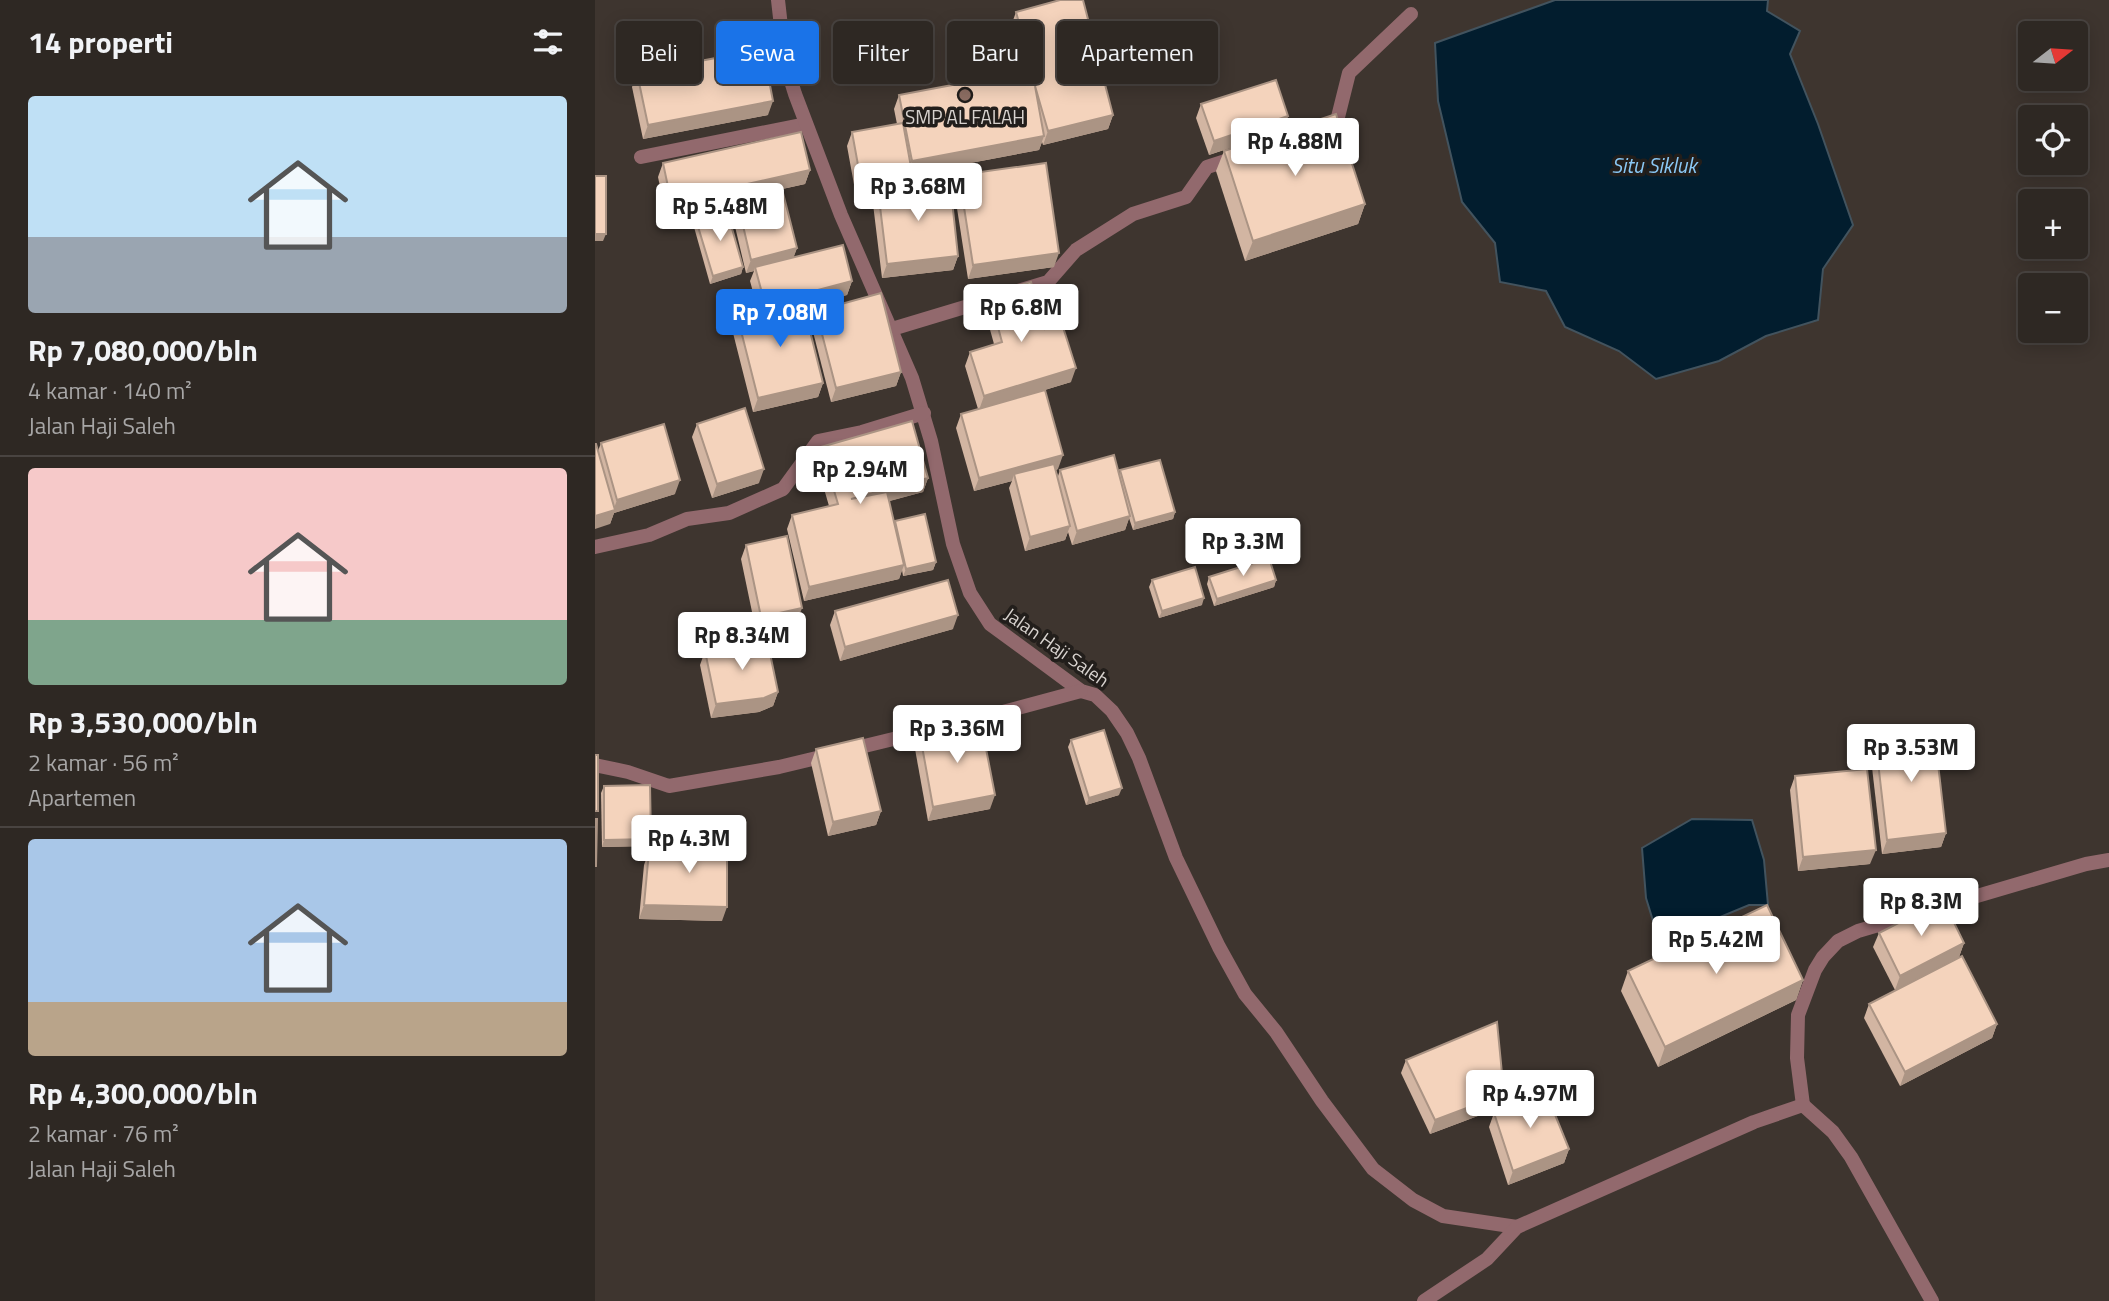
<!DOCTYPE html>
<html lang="id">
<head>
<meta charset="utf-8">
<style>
  body { margin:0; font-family:"Titillium Web",sans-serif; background:#3a3430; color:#f1f3f6; height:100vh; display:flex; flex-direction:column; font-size:26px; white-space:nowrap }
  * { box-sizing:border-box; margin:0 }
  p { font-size:23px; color:#a7a6a6 }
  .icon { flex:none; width:38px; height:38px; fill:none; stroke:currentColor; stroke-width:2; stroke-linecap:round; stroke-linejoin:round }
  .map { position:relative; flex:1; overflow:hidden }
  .sheet { display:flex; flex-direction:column; background:#2e2823; width:595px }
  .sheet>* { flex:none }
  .top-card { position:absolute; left:21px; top:21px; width:665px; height:63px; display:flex; gap:14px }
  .needle { width:46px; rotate:73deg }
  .buttons { position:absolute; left:1423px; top:21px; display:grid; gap:14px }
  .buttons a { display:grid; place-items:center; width:70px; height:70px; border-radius:7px; background:#2e2823; box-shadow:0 4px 18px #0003,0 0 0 2px #494441; font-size:35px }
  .price { position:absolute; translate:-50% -60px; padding:0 16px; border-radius:7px; background:#fff; color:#222; font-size:23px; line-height:46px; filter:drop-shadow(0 2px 4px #0008) }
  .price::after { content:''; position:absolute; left:50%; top:42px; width:21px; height:16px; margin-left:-10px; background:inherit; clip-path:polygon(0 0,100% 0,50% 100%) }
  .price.active { background:#1a73e8; color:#fff }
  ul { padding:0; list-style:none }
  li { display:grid; align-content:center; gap:14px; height:371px; padding:0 28px }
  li+li { border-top:2px solid #494441 }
  li span { display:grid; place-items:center; height:217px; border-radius:7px; color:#555 }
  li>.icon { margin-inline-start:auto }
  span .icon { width:126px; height:126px; fill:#fffc; stroke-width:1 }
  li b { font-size:30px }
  h2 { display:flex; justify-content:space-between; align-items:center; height:84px; padding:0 28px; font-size:30px }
  .chip { padding:0 24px; border-radius:7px; background:#2e2823; box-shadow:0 4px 18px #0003,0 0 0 2px #494441; font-size:24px; line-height:63px }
  .chip.active { background:#1a73e8; color:#fff }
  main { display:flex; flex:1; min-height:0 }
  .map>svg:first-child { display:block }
  .water { fill:#021d2e; stroke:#42535e; stroke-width:2 }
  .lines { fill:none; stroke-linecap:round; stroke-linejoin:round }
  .lane { stroke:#92696d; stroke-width:14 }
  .street { stroke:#92696d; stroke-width:14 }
  .wall { fill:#d2b5a2 }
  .shaded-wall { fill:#ab9484 }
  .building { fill:#f4d3bc; stroke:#ab9484; stroke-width:2 }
  .education-dot { fill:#8d6e63; stroke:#221e1b; stroke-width:2.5 }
  .labels { text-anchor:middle; stroke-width:7; stroke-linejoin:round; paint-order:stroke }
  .poi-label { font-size:19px; fill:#d7d2ce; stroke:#221e1b }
  .street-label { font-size:19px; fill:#d7d2ce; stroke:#221e1b }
  .water-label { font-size:21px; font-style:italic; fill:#8ac8f5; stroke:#221e1b }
</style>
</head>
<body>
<main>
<section class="sheet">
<h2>14 properti<svg class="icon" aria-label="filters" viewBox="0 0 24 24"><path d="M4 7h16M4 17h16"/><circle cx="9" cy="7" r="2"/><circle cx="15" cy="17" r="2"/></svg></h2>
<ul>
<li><span style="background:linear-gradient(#bfe0f5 65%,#9aa5b1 0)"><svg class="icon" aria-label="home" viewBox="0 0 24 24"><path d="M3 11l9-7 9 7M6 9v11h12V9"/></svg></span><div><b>Rp 7,080,000/bln</b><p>4 kamar · 140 m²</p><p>Jalan Haji Saleh</p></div></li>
<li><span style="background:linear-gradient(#f6c9c9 70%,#7fa58c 0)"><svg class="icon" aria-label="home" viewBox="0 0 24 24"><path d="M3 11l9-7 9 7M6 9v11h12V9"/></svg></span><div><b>Rp 3,530,000/bln</b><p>2 kamar · 56 m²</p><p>Apartemen</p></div></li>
<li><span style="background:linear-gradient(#a9c7e8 75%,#b9a48a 0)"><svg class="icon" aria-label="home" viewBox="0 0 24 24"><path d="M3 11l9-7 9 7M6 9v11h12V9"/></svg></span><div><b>Rp 4,300,000/bln</b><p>2 kamar · 76 m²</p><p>Jalan Haji Saleh</p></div></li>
</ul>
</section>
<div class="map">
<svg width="1514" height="1301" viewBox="0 0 1514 1301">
  <rect width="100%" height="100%" fill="#3e352f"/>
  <g class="water">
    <polygon points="960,0 1173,0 1172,11 1205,31 1195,54 1223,124 1258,225 1228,269 1223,320 1171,336 1124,361 1061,379 1024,351 970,327 951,291 905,282 900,243 867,202 843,101 840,43"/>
    <polygon points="1097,819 1157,820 1169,860 1173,905 1154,905 1082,935 1059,924 1051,898 1047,848"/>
  </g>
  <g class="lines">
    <polyline class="lane" points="46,157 211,124"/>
    <g class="street">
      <polyline points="183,0 190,62 200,94 246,215 317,378 336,441 358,544 375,593 395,624 486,691 500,695 517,711 532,733 544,758 581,858 624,947 650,994 681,1032 727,1101 778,1169 818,1200 848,1216 922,1227"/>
      <polyline points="732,128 741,125 754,73 816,14"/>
      <polyline points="297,329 453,282 481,250 538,214 591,197 612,167 643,157"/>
      <polyline points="0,547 54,535 92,519 134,513 188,489 223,441 267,432 329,413"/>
      <polyline points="253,750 389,717 486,691"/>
      <polyline points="0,765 33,772 74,786 184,767 234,755"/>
      <polyline points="1208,1105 1202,1058 1203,1015 1220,970 1228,957 1243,941 1263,931 1491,864 1514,860"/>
      <polyline points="829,1301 892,1259 922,1227 1159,1122 1208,1105 1238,1132 1256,1157 1337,1301"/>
    </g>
  </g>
  <g class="wall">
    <polygon points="421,12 518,115 513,129 448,145 447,142 444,150 317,174 315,186 363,256 358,270 287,278 278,204 280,198 262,201 252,146 257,132 302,124 299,109 304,95 428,72 416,26"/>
    <polygon points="42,73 173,115 48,139 37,87"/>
    <polygon points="606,104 693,116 688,130 614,155 601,118"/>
    <polygon points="629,151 770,204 763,224 650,261 621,171"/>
    <polygon points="68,163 215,170 210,184 71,215 63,177"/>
    <polygon points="364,175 459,267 373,279 359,189"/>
    <polygon points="143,204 202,248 198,258 257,281 252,295 208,306 228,383 223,397 158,412 137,329 142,315 163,310 155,281 159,271 151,273 138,218"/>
    <polygon points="101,220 148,267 146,274 115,284 99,227"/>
    <polygon points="394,294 450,329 476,382 417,400 463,469 461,470 463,476 465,470 524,475 525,470 580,512 578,519 538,530 534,518 530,530 477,545 473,532 470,540 430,551 414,488 417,481 379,491 361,428 366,414 383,409 370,366 375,352 399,344 389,308"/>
    <polygon points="221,311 306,372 301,386 236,402 216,324"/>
    <polygon points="102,424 164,483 117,498 97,437"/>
    <polygon points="6,443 80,494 19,513 15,524 3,451"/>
    <polygon points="226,447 333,478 328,492 294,501 299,523 300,521 341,562 338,570 308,576 307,570 304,579 209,601 192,529 197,515 234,506 221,461"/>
    <polygon points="151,545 202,622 161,631 146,559"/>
    <polygon points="614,577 681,580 679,587 619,606 612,584"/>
    <polygon points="557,580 607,605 564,618 554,587"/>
    <polygon points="240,611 358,629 245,661 235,625"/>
    <polygon points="110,651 183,692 178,706 164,712 116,718 105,665"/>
    <polygon points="325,735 395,809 333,821 320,749"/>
    <polygon points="1280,736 1351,833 1346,847 1287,854 1275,750"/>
    <polygon points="476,740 524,795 491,805 473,747"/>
    <polygon points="221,749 286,811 281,825 233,836 216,763"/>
    <polygon points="1200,776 1275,864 1203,871 1195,790"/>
    <polygon points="9,786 53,846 7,847 6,793"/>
    <polygon points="54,851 127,921 44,919 49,865"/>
    <polygon points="1284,933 1369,943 1364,957 1300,990 1278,947"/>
    <polygon points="1033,971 1208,980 1201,1000 1063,1067 1026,991"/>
    <polygon points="1274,1004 1402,1024 1397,1038 1305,1086 1269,1018"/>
    <polygon points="811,1060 909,1094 904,1108 835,1134 806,1073"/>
    <polygon points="899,1113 974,1149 969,1163 913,1185 894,1127"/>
  </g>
  <g class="shaded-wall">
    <polygon points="178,101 173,115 48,139 53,125"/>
    <polygon points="518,115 513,129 448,145 453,131"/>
    <polygon points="693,116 688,130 614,155 619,141"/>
    <polygon points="449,136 444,150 312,175 317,161"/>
    <polygon points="215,170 210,184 71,215 76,201"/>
    <polygon points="318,178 313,192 283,190 280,198 262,201 267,187"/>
    <polygon points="770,204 763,224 650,261 658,241"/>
    <polygon points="0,234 11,234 8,241 0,241"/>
    <polygon points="202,248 197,262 160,267 159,271 151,273 156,260"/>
    <polygon points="464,253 459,267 373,279 378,265"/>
    <polygon points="363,256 358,270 287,278 292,264"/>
    <polygon points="148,267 146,274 115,284 118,276"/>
    <polygon points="257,281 252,295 165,318 170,304"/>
    <polygon points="481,368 476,382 384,410 389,396"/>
    <polygon points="306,372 301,386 236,402 241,388"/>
    <polygon points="228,383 223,397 158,412 163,398"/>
    <polygon points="468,455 463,469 421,480 419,474 417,481 379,491 384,478"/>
    <polygon points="169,469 164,483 117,498 122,484"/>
    <polygon points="333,478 328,492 251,513 256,499"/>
    <polygon points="85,480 80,494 19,513 15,524 0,529 0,516 18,511 22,500"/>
    <polygon points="580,512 578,519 538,530 540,523"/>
    <polygon points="535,516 530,530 477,545 482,531"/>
    <polygon points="475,526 470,540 430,551 435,537"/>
    <polygon points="341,562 338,570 308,576 311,569"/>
    <polygon points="309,565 304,579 209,601 214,587"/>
    <polygon points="681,580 679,587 619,606 622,599"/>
    <polygon points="609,598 607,605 564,618 567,611"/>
    <polygon points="207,608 202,622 161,631 166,617"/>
    <polygon points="363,615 358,629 245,661 250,647"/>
    <polygon points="183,692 178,706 164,712 116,718 121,704"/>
    <polygon points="527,788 524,795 491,805 494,798"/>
    <polygon points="400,795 395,809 333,821 338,807"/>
    <polygon points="286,811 281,825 233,836 238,822"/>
    <polygon points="1351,833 1346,847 1287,854 1292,840"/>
    <polygon points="56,839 53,846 7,847 9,840"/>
    <polygon points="1281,850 1275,864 1203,871 1208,857"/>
    <polygon points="49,905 132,907 127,921 44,919"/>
    <polygon points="1369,943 1364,957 1300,990 1305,976"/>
    <polygon points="1208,980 1201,1000 1063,1067 1070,1047"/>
    <polygon points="1402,1024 1397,1038 1305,1086 1310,1072"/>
    <polygon points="909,1094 904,1108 835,1134 840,1120"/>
    <polygon points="974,1149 969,1163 913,1185 918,1171"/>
  </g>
  <g class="building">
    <polygon points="465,0 488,0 518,115 453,131 440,86 449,136 317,161 304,95 437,70 421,12"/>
    <polygon points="168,49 178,101 53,125 42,73"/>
    <polygon points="681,80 693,116 619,141 606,104"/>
    <polygon points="741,114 770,204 658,241 629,151"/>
    <polygon points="308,123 318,178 267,187 257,132"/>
    <polygon points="206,132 215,170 76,201 68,163"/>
    <polygon points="451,163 464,253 378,265 364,175"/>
    <rect x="0" y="176" width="11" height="58"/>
    <polygon points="355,182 363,256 292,264 283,190"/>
    <polygon points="188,193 202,248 156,260 143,204"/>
    <polygon points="132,211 148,267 118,276 101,220"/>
    <polygon points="248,245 257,281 170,304 160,267"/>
    <polygon points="436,282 450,329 467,324 481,368 389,396 375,352 407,342 394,294"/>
    <polygon points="286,293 306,372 241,388 221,311"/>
    <polygon points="207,299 228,383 163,398 142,315"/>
    <polygon points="450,390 468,455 384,478 366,414"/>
    <polygon points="150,408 169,469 122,484 102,424"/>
    <polygon points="317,421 333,478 256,499 292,492 309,565 214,587 197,515 243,504 226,447"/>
    <polygon points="69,424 85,480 22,500 6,443"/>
    <polygon points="0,444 1,444 20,510 0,516"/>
    <polygon points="519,455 535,516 482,531 465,470"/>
    <polygon points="565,460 580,512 540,523 525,470"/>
    <polygon points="459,464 475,526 435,537 419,474"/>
    <polygon points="330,514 341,562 311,569 300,521"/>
    <polygon points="192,536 207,608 166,617 151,545"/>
    <polygon points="674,558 681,580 622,599 614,577"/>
    <polygon points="600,567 609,598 567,611 557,580"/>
    <polygon points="353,580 363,615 250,647 240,611"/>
    <polygon points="172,639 183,692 169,698 121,704 110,651"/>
    <polygon points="386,723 400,795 338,807 325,735"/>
    <polygon points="1339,729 1351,833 1292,840 1280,736"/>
    <polygon points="509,730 527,788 494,798 476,740"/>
    <polygon points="268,738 286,811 238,822 221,749"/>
    <rect x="0" y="755" width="3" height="56"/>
    <polygon points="1272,769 1281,850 1208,857 1200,776"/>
    <polygon points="55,785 56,839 9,840 9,786"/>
    <polygon points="0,819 2,819 1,866 0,866"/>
    <polygon points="132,835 132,907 49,905 54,851"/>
    <polygon points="1348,900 1369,943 1305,976 1284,933"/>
    <polygon points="1172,905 1208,980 1070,1047 1033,971"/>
    <polygon points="1367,956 1402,1024 1310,1072 1274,1004"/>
    <polygon points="902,1022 909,1094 840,1120 811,1060"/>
    <polygon points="948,1085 974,1149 918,1171 899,1113"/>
  </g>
  <circle class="education-dot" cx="370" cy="95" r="7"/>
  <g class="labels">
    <g class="poi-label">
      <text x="370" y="124">SMP AL FALAH</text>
    </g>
    <g class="street-label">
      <text transform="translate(462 647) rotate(35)" y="7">Jalan Haji Saleh</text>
    </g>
    <g class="water-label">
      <text x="1059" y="173">Situ Sikluk</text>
    </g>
  </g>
</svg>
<div class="buttons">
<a><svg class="needle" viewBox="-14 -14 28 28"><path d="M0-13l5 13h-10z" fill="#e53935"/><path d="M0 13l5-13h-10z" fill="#a7a6a6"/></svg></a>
<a><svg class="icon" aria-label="locate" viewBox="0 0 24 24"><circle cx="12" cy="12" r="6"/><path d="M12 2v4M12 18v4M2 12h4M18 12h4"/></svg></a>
<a>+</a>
<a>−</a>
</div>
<b class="price" style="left:700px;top:178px">Rp 4.88M</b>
<b class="price" style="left:323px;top:223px">Rp 3.68M</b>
<b class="price" style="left:125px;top:243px">Rp 5.48M</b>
<b class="price" style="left:426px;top:344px">Rp 6.8M</b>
<b class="price active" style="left:185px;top:349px">Rp 7.08M</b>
<b class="price" style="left:265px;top:506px">Rp 2.94M</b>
<b class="price" style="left:648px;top:578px">Rp 3.3M</b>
<b class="price" style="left:147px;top:672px">Rp 8.34M</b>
<b class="price" style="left:362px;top:765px">Rp 3.36M</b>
<b class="price" style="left:1316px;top:784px">Rp 3.53M</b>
<b class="price" style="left:94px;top:875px">Rp 4.3M</b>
<b class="price" style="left:1326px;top:938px">Rp 8.3M</b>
<b class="price" style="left:1121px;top:976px">Rp 5.42M</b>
<b class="price" style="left:935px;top:1130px">Rp 4.97M</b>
<div class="top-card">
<a class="chip">Beli</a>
<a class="chip active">Sewa</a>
<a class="chip">Filter</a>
<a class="chip">Baru</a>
<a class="chip">Apartemen</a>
</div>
</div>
</main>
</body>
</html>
